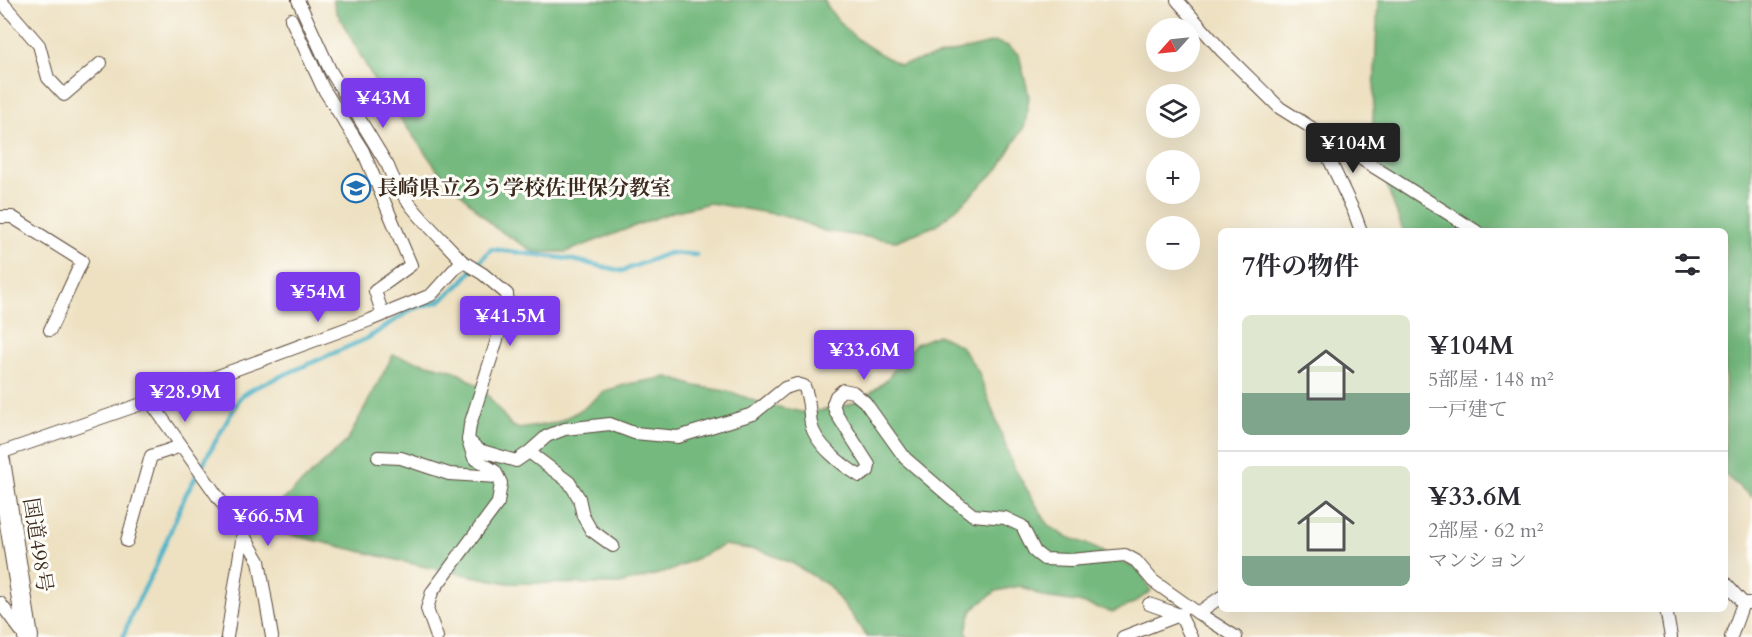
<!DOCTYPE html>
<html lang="ja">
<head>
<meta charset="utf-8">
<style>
  body { margin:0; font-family:Cardo,"Noto Serif JP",serif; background:#f2f2f3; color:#2b2b33; height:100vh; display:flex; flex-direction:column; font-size:22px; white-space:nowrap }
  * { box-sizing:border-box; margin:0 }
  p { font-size:20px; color:#7c7c81 }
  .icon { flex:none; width:33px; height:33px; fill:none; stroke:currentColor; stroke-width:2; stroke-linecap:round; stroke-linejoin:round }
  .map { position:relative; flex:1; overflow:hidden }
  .panel { position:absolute; left:1218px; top:228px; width:510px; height:384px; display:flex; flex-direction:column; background:#fff; border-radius:9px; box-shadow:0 6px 24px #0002 }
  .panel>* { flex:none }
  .needle { width:39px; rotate:243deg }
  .tools { position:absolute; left:1146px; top:18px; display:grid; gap:12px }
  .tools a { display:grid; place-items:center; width:54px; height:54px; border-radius:50%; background:#fff; box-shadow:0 6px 24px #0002; font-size:30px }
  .price { position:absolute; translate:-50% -51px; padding:0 14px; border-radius:6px; background:#7c3aed; color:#fff; font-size:20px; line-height:39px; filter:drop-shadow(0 2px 3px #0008) }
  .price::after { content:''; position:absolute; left:50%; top:36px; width:18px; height:14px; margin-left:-9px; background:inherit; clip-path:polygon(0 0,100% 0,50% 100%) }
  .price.selected { background:#222; color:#fff }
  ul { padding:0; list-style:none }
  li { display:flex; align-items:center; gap:18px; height:150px; padding:0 24px }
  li+li { border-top:2px solid #e1e1e2 }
  li span { display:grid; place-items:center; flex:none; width:168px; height:120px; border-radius:9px; color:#555 }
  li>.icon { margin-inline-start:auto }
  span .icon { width:72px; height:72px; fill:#fffc; stroke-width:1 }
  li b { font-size:26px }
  h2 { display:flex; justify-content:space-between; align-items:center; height:72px; padding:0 24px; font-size:26px }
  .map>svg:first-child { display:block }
  .forest { fill:#74b97e; stroke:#58724e; stroke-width:1.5 }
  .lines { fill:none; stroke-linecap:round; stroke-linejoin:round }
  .stream { stroke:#4bb4c8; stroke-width:4.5 }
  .minor-casing { stroke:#564537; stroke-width:14 }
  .trunk-casing { stroke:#564537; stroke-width:22 }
  .minor { stroke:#fff; stroke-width:12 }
  .trunk { stroke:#fff; stroke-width:20 }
  .labels { text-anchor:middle; stroke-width:6; stroke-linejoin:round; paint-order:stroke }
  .poi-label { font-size:21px; font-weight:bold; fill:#3b2a1e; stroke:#fdfcf7; text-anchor:start }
  .street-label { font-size:21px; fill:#3b2a1e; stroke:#fdfcf7 }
</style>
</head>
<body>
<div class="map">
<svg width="1752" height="637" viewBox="0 0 1752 637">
  <rect width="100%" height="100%" fill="#fdfcf7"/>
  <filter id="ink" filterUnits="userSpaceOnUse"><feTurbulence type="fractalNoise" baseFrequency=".0167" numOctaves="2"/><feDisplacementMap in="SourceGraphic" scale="12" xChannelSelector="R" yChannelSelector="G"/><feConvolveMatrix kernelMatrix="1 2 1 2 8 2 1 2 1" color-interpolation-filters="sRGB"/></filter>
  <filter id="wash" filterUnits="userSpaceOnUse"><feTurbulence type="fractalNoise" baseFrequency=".008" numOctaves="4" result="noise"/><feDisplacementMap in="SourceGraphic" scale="24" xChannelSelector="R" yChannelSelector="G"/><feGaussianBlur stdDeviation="1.35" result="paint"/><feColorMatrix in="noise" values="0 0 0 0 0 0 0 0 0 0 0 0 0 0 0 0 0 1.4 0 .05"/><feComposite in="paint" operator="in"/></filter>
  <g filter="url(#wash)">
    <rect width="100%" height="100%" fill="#eee1c2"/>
    <g class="forest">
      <path d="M333 0H824C841 32 868 48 900 65L995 42 1008 46 1019 55 1029 96 1025 125 999 168 967 199 937 225 896 241 824 231 791 217 710 203 672 212 566 252H534L494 227 437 169 378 87 336 11Z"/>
      <polygon points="1378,0 1752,0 1752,497 1725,475 1725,231 1403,231 1372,143"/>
      <polygon points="938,335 961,346 978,371 1013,466 1048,525 1065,536 1087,544 1140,571 1151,591 1134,603 1112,612 1078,602 1044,597 1020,586 996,591 972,610 966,631 969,637 867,637 854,618 828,585 792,563 762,551 724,545 670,571 619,584 508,583 426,567 255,526 347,441 393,355 455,371 482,388 511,425 519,429 556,423 583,409 605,391 628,384 668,377 695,386 731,392 760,403 806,413 843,407 862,399 887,380 900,361 916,344"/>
    </g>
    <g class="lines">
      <polyline class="stream" points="123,637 132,613 154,570 186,494 241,396 254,388 368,338 412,309 440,301 460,284 491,249 569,259 622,271 669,253 696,255"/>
    </g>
  </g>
  <g filter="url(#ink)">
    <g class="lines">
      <g class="minor-casing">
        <g id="minor">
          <polyline points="0,0 39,45 48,78 64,95 101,63"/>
          <path d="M298 0 330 70 388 166C401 203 436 232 462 261"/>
          <polyline points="1177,0 1222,51 1280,108 1476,231"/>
          <polyline points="291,19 323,88 363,151 411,265 375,291 383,315"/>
          <polyline points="1316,131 1354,212 1361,231"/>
          <polyline points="0,217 12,217 82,261 50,330"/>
          <polyline points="150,401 237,524 259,561 272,637"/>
          <path d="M468 440 479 450 516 461 529 452 547 436 565 429 610 424 634 433 678 437 753 414 785 388 797 384 804 386C810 399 809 411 811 424 815 444 843 466 860 476L868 471 869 465 836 413 833 404 836 396 843 390 853 392 865 402 905 458 949 496 973 515 1005 518 1022 526 1035 552 1044 559 1070 560 1125 555 1136 561 1153 581 1198 613 1236 637"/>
          <polyline points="529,452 569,482 579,498 583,516 591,530 613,546"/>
          <polyline points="0,453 150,401 370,320 431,295 462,261 483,274 507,294 508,305 470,425 468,440 474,458 495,471 501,483 498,503 432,592 427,609 437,637"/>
          <polyline points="378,457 401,458 449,474 498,477"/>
          <polyline points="127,541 151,456 181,446"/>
          <polyline points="1725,583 1743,603"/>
          <polyline points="0,603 25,636"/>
          <polyline points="1149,604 1180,615 1181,614"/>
          <polyline points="1666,609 1671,637"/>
          <polyline points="1198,613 1221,597"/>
          <polyline points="227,637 243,534"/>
          <polyline points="1123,637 1180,615 1191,637"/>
          <polyline points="1731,637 1743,603 1752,603"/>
        </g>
      </g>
      <g class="trunk-casing">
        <polyline id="trunk" points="0,461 28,637"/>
      </g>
      <use href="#minor" class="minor"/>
      <use href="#trunk" class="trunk"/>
    </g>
  </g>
  <defs>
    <g id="school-ring" transform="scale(1.5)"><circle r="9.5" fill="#fdfcf7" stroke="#1f6fb2" stroke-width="1.5"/><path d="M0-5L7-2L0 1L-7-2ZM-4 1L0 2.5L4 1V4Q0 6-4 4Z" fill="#1f6fb2"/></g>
  </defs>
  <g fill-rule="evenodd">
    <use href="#school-ring" x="356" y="188"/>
  </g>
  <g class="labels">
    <g class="poi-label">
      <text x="377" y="195">長崎県立ろう学校佐世保分教室</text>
    </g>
    <g class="street-label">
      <text transform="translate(38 545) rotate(81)" y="7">国道498号</text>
    </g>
  </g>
</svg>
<div class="tools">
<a><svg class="needle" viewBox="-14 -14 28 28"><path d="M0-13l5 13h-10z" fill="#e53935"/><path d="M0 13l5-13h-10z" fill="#7c7c81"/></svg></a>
<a><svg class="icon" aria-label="layers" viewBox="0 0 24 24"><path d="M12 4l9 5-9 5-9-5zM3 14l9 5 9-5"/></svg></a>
<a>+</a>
<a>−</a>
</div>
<b class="price" style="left:383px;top:129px">¥43M</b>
<b class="price selected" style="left:1353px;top:174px">¥104M</b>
<b class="price" style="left:318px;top:323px">¥54M</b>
<b class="price" style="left:510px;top:347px">¥41.5M</b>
<b class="price" style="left:864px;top:381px">¥33.6M</b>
<b class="price" style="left:185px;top:423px">¥28.9M</b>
<b class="price" style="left:268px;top:547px">¥66.5M</b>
<section class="panel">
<h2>7件の物件<svg class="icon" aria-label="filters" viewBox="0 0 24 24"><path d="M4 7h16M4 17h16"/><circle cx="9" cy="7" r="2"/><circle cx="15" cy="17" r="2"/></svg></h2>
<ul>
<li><span style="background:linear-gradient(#dfe7d0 65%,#7fa58c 0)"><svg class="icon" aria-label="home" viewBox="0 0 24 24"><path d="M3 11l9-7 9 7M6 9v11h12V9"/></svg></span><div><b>¥104M</b><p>5部屋 · 148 m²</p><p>一戸建て</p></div></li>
<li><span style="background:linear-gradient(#dfe7d0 75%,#7fa58c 0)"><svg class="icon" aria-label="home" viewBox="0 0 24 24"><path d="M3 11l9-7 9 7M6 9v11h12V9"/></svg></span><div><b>¥33.6M</b><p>2部屋 · 62 m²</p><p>マンション</p></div></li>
</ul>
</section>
</div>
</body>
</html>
